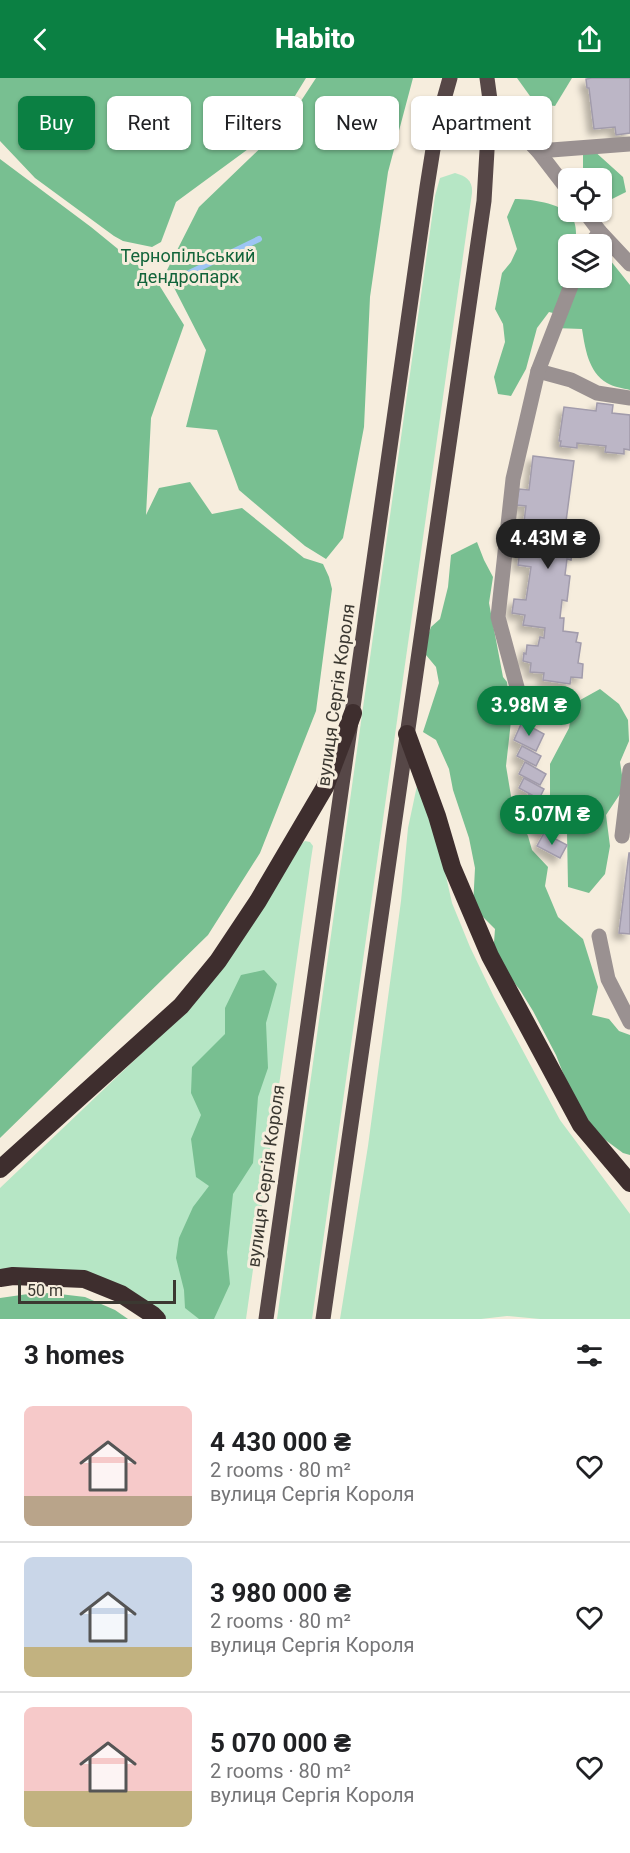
<!DOCTYPE html>
<html lang="en">
<head>
<meta charset="utf-8">
<style>
  body { margin:0; font-family:Roboto,sans-serif; background:#f6f6f6; color:#202124; height:100vh; display:flex; flex-direction:column; font-size:22px; white-space:nowrap }
  * { box-sizing:border-box; margin:0 }
  p { font-size:20px; color:#757577 }
  .icon { flex:none; width:33px; height:33px; fill:none; stroke:currentColor; stroke-width:2; stroke-linecap:round; stroke-linejoin:round }
  .map { position:relative; height:1241px; overflow:hidden }
  .sheet { display:flex; flex-direction:column; background:#fff; flex:1 }
  .sheet>* { flex:none }
  .top-card { position:absolute; left:18px; top:18px; width:594px; height:54px; display:flex; gap:12px }
  .controls { position:absolute; left:558px; top:90px; display:grid; gap:12px }
  .controls a { display:grid; place-items:center; width:54px; height:54px; border-radius:9px; background:#fff; box-shadow:0 2px 4px #0004; font-size:30px }
  .scale { position:absolute; left:18px; bottom:15px; width:158px; box-sizing:border-box; padding-left:6px; border:3px solid #3b3831; border-top:0; font-size:16px; line-height:21px; white-space:nowrap; color:#3b3831; -webkit-text-stroke:4px #f6eddd; paint-order:stroke }
  .price { position:absolute; translate:-50% -51px; padding:0 14px; border-radius:21px; background:#0b8043; color:#fff; font-size:20px; line-height:39px; filter:drop-shadow(0 2px 3px #0008) }
  .price::after { content:''; position:absolute; left:50%; top:36px; width:18px; height:14px; margin-left:-9px; background:inherit; clip-path:polygon(0 0,100% 0,50% 100%) }
  .price.active { background:#222; color:#fff }
  ul { padding:0; list-style:none }
  li { display:flex; align-items:center; gap:18px; height:150px; padding:0 24px }
  li+li { border-top:2px solid #e0e0e0 }
  li span { display:grid; place-items:center; flex:none; width:168px; height:120px; border-radius:9px; color:#555 }
  li>.icon { margin-inline-start:auto }
  span .icon { width:72px; height:72px; fill:#fffc; stroke-width:1 }
  li b { font-size:26px }
  h2 { display:flex; justify-content:space-between; align-items:center; height:72px; padding:0 24px; font-size:26px }
  .tag { padding:0 21px; border-radius:9px; background:#fff; box-shadow:0 2px 4px #0004; font-size:21px; line-height:54px }
  .tag.active { background:#0b8043; color:#fff }
  header { display:flex; justify-content:space-between; align-items:center; height:78px; padding:0 24px; background:#0b8043; color:#fff; font-size:27px; font-weight:800 }
  .map>svg:first-child { display:block }
  .green { fill:#b6e6c5 }
  .forest { fill:#78bf91 }
  .lines { fill:none; stroke-linecap:round; stroke-linejoin:round }
  .stream { stroke:#9dc5f4; stroke-width:6 }
  .building { fill:#bcb6c6; stroke:#a19bab; stroke-width:1.5; filter:url(#shadow) }
  .minor { stroke:#9a9191; stroke-width:15 }
  .major { stroke:#564747; stroke-width:15 }
  .highway { stroke:#3e2e2e; stroke-width:18 }
  .labels { text-anchor:middle; stroke-width:6; stroke-linejoin:round; paint-order:stroke }
  .park-label { font-size:18px; fill:#12643a; stroke:#f6eddd }
  .street-label { font-size:18px; fill:#3b3831; stroke:#f6eddd }
</style>
</head>
<body>
<header><svg class="icon" aria-label="back" viewBox="0 0 24 24"><path d="M15 5l-7 7 7 7"/></svg>Habito<svg class="icon" aria-label="share" viewBox="0 0 24 24"><path d="M12 15V3M7 8l5-5 5 5M5 13v7h14v-7"/></svg></header>
<div class="map">
<svg width="630" height="1241" viewBox="0 0 630 1241">
  <defs>
    <filter id="shadow"><feDropShadow dx="-5.5" dy="5.5" stdDeviation="3" flood-color="#0004"/></filter>
  </defs>
  <rect width="100%" height="100%" fill="#f6eddd"/>
  <g class="green">
    <path d="M455 95C466 98 473 103 472 115L312 1241H277L435 118 440 100Z"/>
    <polygon points="418,703 439,767 452,825 470,869 494,919 560,1042 630,1136 630,1241 540,1241 507,1238 481,1241 340,1241 368,1068 401,823 408,750"/>
    <polygon points="305,763 310,764 313,768 311,781 246,1241 163,1241 127,1213 0,1199 0,1110 163,955 298,769"/>
  </g>
  <g class="forest">
    <polygon points="0,0 306,0 274,52 176,124 161,164 152,169 123,163 114,158 35,100 0,63"/>
    <polygon points="316,0 413,0 388,94 370,219 364,349 343,460 326,481 305,468 239,412 217,352 186,349 206,272 166,194 199,129 276,55 299,26"/>
    <polygon points="517,0 572,0 555,28 535,25"/>
    <polygon points="592,71 623,99 626,114 608,123 602,118 602,100 583,100 583,77"/>
    <polygon points="0,81 91,149 156,202 184,247 151,340 146,437 159,410 190,404 212,436 242,430 304,480 323,486 329,499 332,511 316,633 260,775 208,857 0,1060"/>
    <path d="M515 121C530 121 560 125 570 137 577 144 576 155 576 164L578 166H568V200H602V177H606L630 207V312C623 310 613 309 607 305 588 294 585 269 582 251L555 250 557 236 549 234 537 250 526 291 511 318 498 316 494 299 505 264 503 246 495 231 502 195 511 184 517 171 507 139Z"/>
    <polygon points="477,464 484,482 493,499 489,525 503,599 507,604 511,643 506,688 512,724 528,758 532,772 548,789 545,808 558,839 583,861 598,909 592,937 609,941 619,953 630,957 630,1077 623,1075 600,1058 574,1023 556,977 533,933 520,912 493,878 495,851 473,829 475,790 469,760 453,712 449,691 436,662 423,654 439,605 436,589 426,577 427,560 431,549 440,541 448,509 451,477"/>
    <polygon points="600,611 619,626 628,642 629,663 620,684 624,710 606,737 610,768 605,796 589,815 568,809 567,754 550,732 550,686 569,650 573,626"/>
    <polygon points="264,892 277,906 266,945 268,990 258,1019 253,1085 233,1116 227,1174 230,1206 214,1241 199,1241 185,1230 184,1212 176,1180 179,1160 193,1129 209,1108 196,1099 191,1061 201,1037 191,1015 192,989 225,956 225,930 241,897"/>
    <polygon points="51,1215 85,1219 115,1232 128,1241 0,1241 0,1220 28,1216"/>
  </g>
  <g class="lines">
    <polyline class="stream" points="177,201 259,161"/>
  </g>
  <g class="building">
    <polygon points="592,0 630,0 630,55 616,57 615,49 594,51 589,10 587,10 586,1"/>
    <polygon points="597,325 613,327 612,335 630,337 630,372 624,371 624,376 605,374 606,368 577,365 577,370 560,368 561,363 559,363 564,329 596,333"/>
    <polygon points="533,378 574,383 563,466 561,465 560,468 573,470 571,482 567,481 565,497 570,498 567,523 562,522 560,540 564,540 563,553 578,555 576,564 581,565 578,585 583,586 582,600 571,599 570,606 543,602 544,595 530,594 531,585 523,583 524,575 526,576 527,567 538,568 540,559 544,560 545,550 523,547 525,537 512,535 514,521 526,522 531,489 518,487 520,472 533,474 534,462 522,460 526,428 516,427 519,411 529,412"/>
    <polygon points="522,644 544,656 536,673 514,662"/>
    <polygon points="522,668 541,678 536,688 517,678"/>
    <polygon points="525,684 546,696 540,707 519,696"/>
    <polygon points="524,700 544,711 539,721 519,710"/>
    <polygon points="529,716 548,726 542,738 524,728"/>
    <polygon points="542,738 561,749 555,761 535,750"/>
    <polygon points="544,755 567,767 560,780 537,768"/>
    <polygon points="629,775 630,775 630,856 619,855"/>
  </g>
  <g class="lines">
    <g class="minor">
      <polyline points="490,22 538,73 568,112"/>
      <polyline points="538,73 630,66"/>
      <polyline points="585,134 600,154 630,186"/>
      <polyline points="590,166 600,154"/>
      <polyline points="538,293 571,302 597,315 630,320"/>
      <polyline points="521,624 498,539 513,401 538,293 574,200"/>
      <polyline points="622,758 630,692"/>
      <polyline points="599,858 608,901 630,944"/>
    </g>
    <g class="major">
      <polyline points="266,1241 427,109 437,46 450,0"/>
      <polyline points="323,1241 484,123 490,22 487,0"/>
    </g>
    <g class="highway">
      <polyline points="407,656 437,738 452,789 490,878 581,1047 630,1105"/>
      <polyline points="0,1091 181,928 218,883 258,823 325,709 353,635"/>
      <polyline points="0,1200 13,1198 84,1201 121,1216 153,1237 157,1241"/>
    </g>
  </g>
  <g class="labels">
    <g class="park-label">
      <text x="188" y="184">Тернопільський<tspan x="188" dy="21">дендропарк</tspan></text>
    </g>
    <g class="street-label">
      <text transform="translate(336 617) rotate(-82)" y="6">вулиця Сергія Короля</text>
      <text transform="translate(266 1098) rotate(-82)" y="6">вулиця Сергія Короля</text>
    </g>
  </g>
</svg>
<div class="controls">
<a><svg class="icon" aria-label="locate" viewBox="0 0 24 24"><circle cx="12" cy="12" r="6"/><path d="M12 2v4M12 18v4M2 12h4M18 12h4"/></svg></a>
<a><svg class="icon" aria-label="layers" viewBox="0 0 24 24"><path d="M12 4l9 5-9 5-9-5zM3 14l9 5 9-5"/></svg></a>
</div>
<div class="scale">50 m</div>
<b class="price active" style="left:548px;top:492px">4.43M ₴</b>
<b class="price" style="left:529px;top:659px">3.98M ₴</b>
<b class="price" style="left:552px;top:768px">5.07M ₴</b>
<div class="top-card">
<a class="tag active">Buy</a>
<a class="tag">Rent</a>
<a class="tag">Filters</a>
<a class="tag">New</a>
<a class="tag">Apartment</a>
</div>
</div>
<section class="sheet">
<h2>3 homes<svg class="icon" aria-label="filters" viewBox="0 0 24 24"><path d="M4 7h16M4 17h16"/><circle cx="9" cy="7" r="2"/><circle cx="15" cy="17" r="2"/></svg></h2>
<ul>
<li><span style="background:linear-gradient(#f6c9c9 75%,#b9a48a 0)"><svg class="icon" aria-label="home" viewBox="0 0 24 24"><path d="M3 11l9-7 9 7M6 9v11h12V9"/></svg></span><div><b>4 430 000 ₴</b><p>2 rooms · 80 m²</p><p>вулиця Сергія Короля</p></div><svg class="icon" aria-label="heart" viewBox="0 0 24 24"><path d="M12 20l-8-8c-3-5 5-10 8-4 3-6 11-1 8 4z"/></svg></li>
<li><span style="background:linear-gradient(#c9d6e8 75%,#c2b280 0)"><svg class="icon" aria-label="home" viewBox="0 0 24 24"><path d="M3 11l9-7 9 7M6 9v11h12V9"/></svg></span><div><b>3 980 000 ₴</b><p>2 rooms · 80 m²</p><p>вулиця Сергія Короля</p></div><svg class="icon" aria-label="heart" viewBox="0 0 24 24"><path d="M12 20l-8-8c-3-5 5-10 8-4 3-6 11-1 8 4z"/></svg></li>
<li><span style="background:linear-gradient(#f6c9c9 70%,#c2b280 0)"><svg class="icon" aria-label="home" viewBox="0 0 24 24"><path d="M3 11l9-7 9 7M6 9v11h12V9"/></svg></span><div><b>5 070 000 ₴</b><p>2 rooms · 80 m²</p><p>вулиця Сергія Короля</p></div><svg class="icon" aria-label="heart" viewBox="0 0 24 24"><path d="M12 20l-8-8c-3-5 5-10 8-4 3-6 11-1 8 4z"/></svg></li>
</ul>
</section>
</body>
</html>
